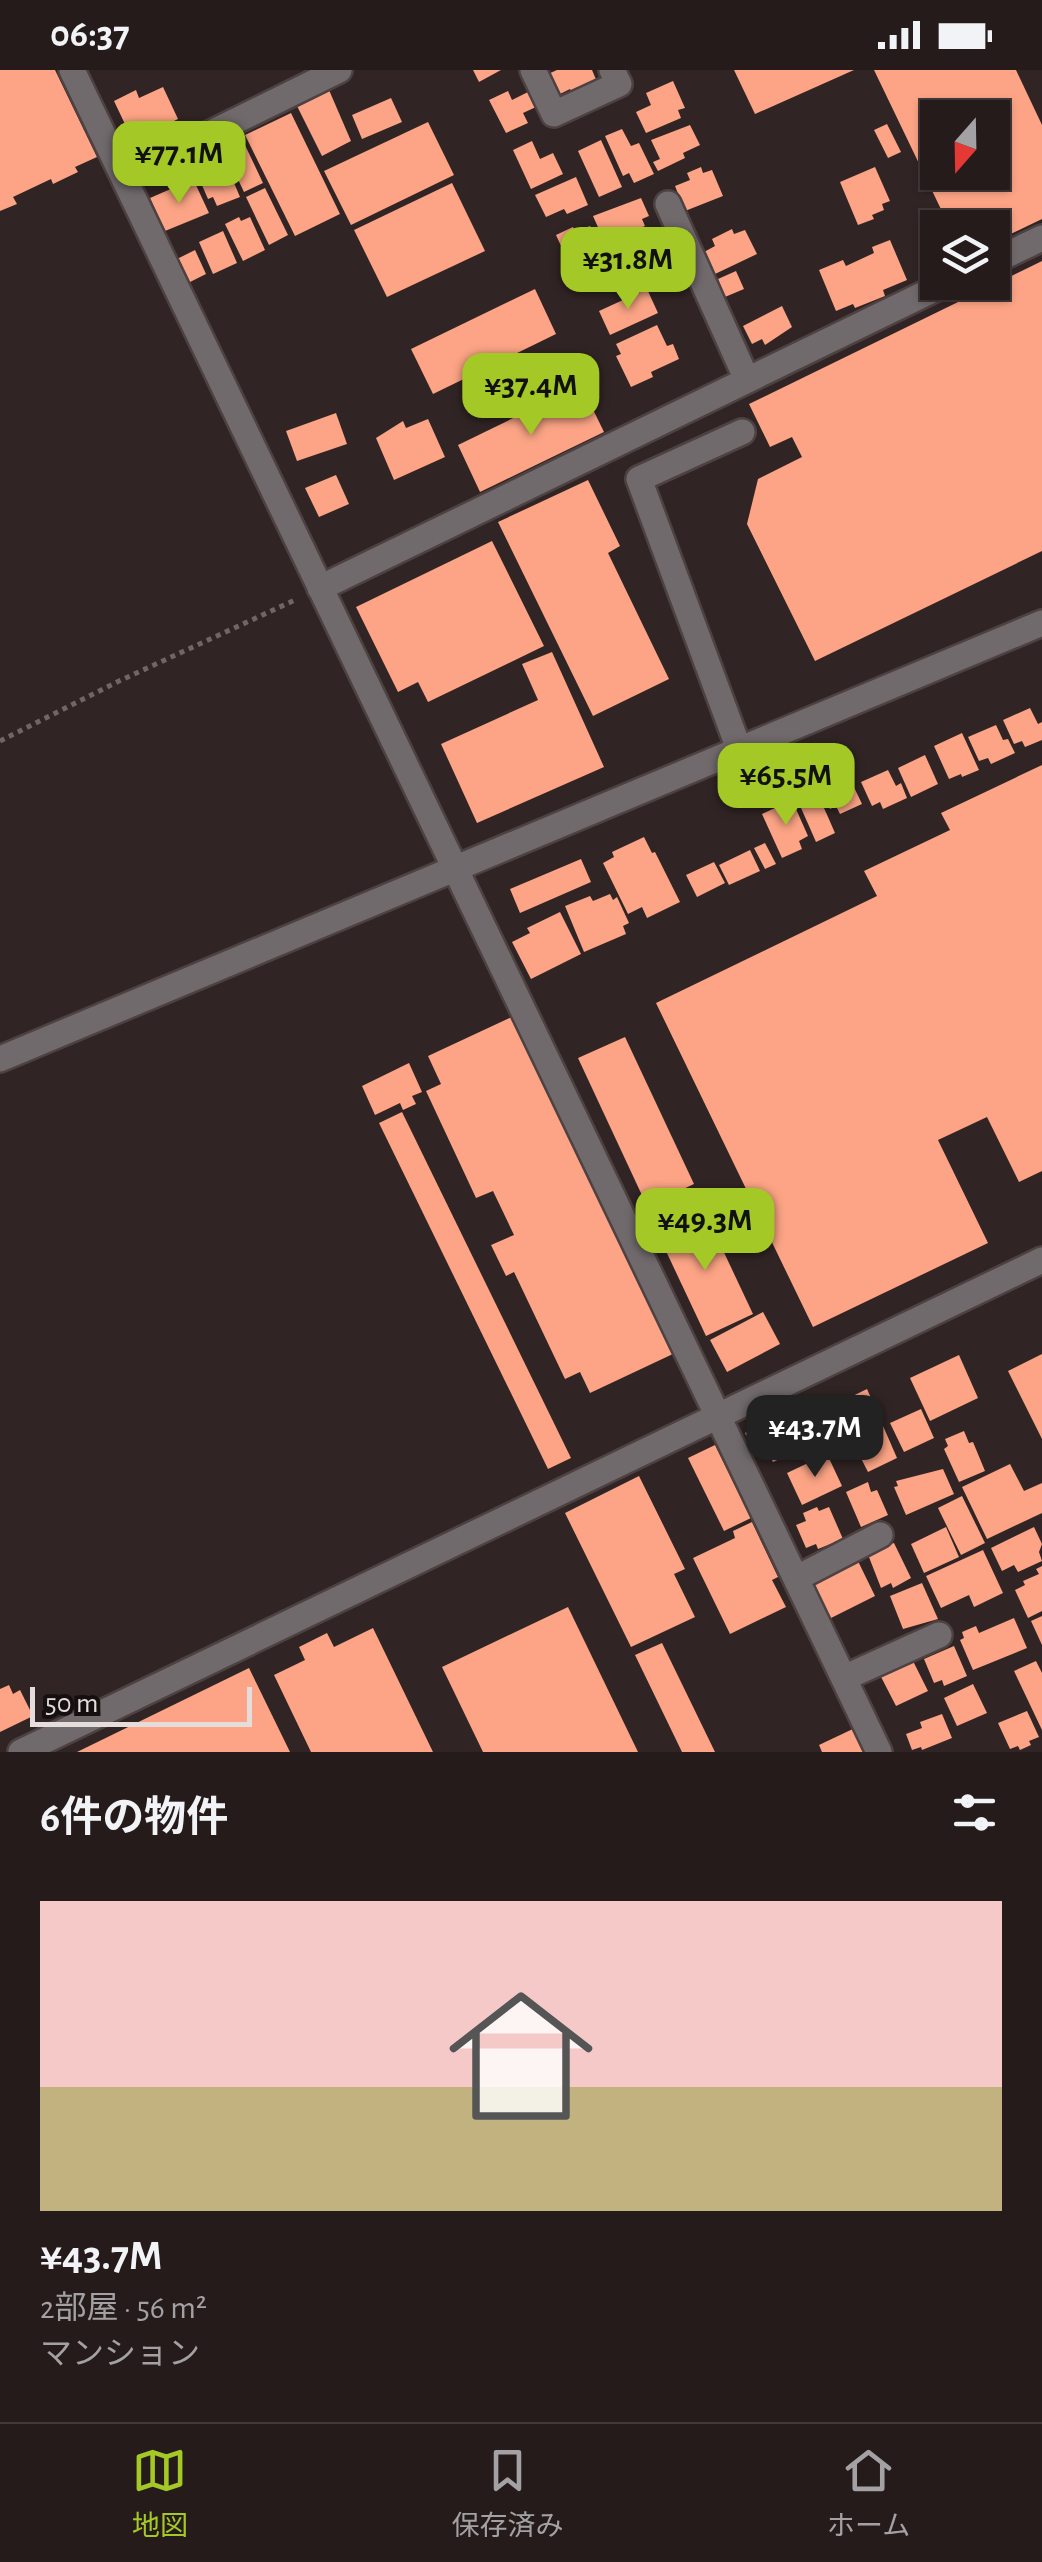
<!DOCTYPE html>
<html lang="ja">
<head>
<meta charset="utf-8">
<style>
  body { margin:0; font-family:"Alegreya Sans","Noto Sans JP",sans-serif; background:#312828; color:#f1f3f6; height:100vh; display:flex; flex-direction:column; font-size:38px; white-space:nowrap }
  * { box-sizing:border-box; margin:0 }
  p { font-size:32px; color:#a3a1a3 }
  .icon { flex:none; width:55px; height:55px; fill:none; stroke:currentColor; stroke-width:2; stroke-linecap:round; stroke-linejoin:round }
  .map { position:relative; height:1682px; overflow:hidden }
  .details { display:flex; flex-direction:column; background:#251b1b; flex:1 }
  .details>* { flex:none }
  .needle { width:65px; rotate:200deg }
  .controls { position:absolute; left:920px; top:30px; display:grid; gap:20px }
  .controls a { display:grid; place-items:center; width:90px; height:90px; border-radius:0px; background:#251b1b; box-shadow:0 2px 8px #0004,0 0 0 2px #42393a; font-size:50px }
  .scale { position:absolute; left:30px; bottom:25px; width:222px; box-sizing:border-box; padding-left:10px; border:5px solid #e5dcdc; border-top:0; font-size:28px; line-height:35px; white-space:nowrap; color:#e5dcdc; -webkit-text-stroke:8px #150f0f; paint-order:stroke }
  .price { position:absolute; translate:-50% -85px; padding:0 22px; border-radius:20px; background:#a4c825; color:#111; font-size:32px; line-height:65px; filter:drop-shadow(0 2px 5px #0008) }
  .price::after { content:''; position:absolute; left:50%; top:60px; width:30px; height:22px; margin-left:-15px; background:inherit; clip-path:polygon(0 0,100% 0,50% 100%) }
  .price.selected { background:#222; color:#fff }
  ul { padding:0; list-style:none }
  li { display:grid; align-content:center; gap:20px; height:530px; padding:0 40px }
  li+li { border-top:2px solid #42393a }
  li span { display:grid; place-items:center; height:310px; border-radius:0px; color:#555 }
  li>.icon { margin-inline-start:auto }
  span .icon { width:180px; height:180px; fill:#fffc; stroke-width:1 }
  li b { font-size:42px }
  h2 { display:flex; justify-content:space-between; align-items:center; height:120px; padding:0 40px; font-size:42px }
  .status { display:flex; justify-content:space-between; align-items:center; height:70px; padding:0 50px; background:#251b1b; direction:ltr }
  .status svg { height:28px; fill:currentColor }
  .dock { display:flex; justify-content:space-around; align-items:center; height:140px; border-top:2px solid #42393a; background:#251b1b; font-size:28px; color:#a3a1a3 }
  .dock a { display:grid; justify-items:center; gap:5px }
  .dock .selected { color:#a4c825 }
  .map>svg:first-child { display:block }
  .building { fill:#fca485; fill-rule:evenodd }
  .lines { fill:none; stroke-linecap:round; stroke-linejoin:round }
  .minor-casing { stroke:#4e4141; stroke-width:30 }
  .path { stroke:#716666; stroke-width:5; stroke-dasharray:5 5; stroke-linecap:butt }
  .minor { stroke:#716a6c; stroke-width:25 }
</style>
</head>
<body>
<div class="status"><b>06:37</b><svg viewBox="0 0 49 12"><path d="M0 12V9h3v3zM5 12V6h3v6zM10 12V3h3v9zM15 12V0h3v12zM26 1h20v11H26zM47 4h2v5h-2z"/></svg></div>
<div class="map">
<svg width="1042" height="1682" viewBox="0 0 1042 1682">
  <rect width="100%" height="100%" fill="#312424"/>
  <g class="building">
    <polygon points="0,0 55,0 97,87 75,97 78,102 53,114 51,109 13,127 17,134 0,141"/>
    <polygon points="473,0 501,0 479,12"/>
    <polygon points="557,0 592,0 598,14 573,25 570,19 558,25 548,4"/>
    <polygon points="734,0 854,0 755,44"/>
    <path d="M874 0H1016L1042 55V149L992 173V158H950ZM938 48H992V102H938Z"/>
    <polygon points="673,11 685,38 678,40 681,48 646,63 636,42 651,35 646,23"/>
    <polygon points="163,17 178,49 133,71 114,31 136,20 139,28"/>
    <polygon points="329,20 351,71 322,86 296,34"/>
    <polygon points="508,21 512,30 528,22 536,37 523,43 528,53 506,63 489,30"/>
    <polygon points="391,28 402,52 362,69 352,45"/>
    <polygon points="291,43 340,144 295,166 245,65"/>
    <polygon points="428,52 454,105 351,155 324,101"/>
    <polygon points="887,54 901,82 888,88 874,60"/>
    <polygon points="690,55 700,75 683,83 685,88 658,101 653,92 660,89 651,70"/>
    <polygon points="622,59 631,76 639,73 654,104 634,113 629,103 623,106 605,66"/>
    <polygon points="601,70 622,117 599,127 578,81"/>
    <polygon points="532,71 540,89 553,83 563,104 531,119 513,80"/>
    <polygon points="244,73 263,113 244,122 225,82"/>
    <polygon points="226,94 240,127 217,136 213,127 208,129 198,106"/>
    <polygon points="701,97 703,103 712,100 723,126 685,141 675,116 690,110 687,103"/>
    <polygon points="875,97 890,131 882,134 884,140 872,145 874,149 858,155 840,112"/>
    <polygon points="576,107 588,135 567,144 564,139 546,147 535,125"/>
    <polygon points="189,111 191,115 195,113 209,143 165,161 150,128"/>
    <polygon points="452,113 485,181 387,227 354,160"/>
    <polygon points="265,118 288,165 269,175 246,127"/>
    <polygon points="641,128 649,146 642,149 645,156 605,173 593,146"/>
    <polygon points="239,147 241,151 250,147 265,180 243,191 225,154"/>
    <polygon points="590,156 602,181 595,184 598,191 573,202 556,165 573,157 575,162"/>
    <polygon points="732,159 734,164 745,160 757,184 715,204 704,182 715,176 712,169"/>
    <polygon points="223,161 237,193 213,204 199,172"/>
    <polygon points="661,165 672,188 648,198 638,177"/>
    <polygon points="890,170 907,210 883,220 885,226 855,238 853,234 836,241 819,200 843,190 846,196 874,183 872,177"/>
    <polygon points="195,180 206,204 188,213 177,189"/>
    <polygon points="1042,191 1042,481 815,591 747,454 758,409 802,387 792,367 770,377 749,334"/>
    <polygon points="736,201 744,219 725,227 718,209"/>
    <polygon points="535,219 556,264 433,324 411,279"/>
    <polygon points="647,219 658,243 610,265 599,241"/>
    <polygon points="782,236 792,257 765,275 762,269 752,274 743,256"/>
    <polygon points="657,255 667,276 673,274 679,289 651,302 653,307 631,317 616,286 621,284 616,274"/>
    <polygon points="581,315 604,362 480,422 458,375"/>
    <polygon points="336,343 347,374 297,391 286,361"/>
    <polygon points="428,349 445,387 394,410 376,368 403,351 406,358"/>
    <polygon points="336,405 349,434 319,447 305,418"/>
    <polygon points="588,410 620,476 608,483 669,609 593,646 498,452"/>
    <polygon points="492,471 544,576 428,632 418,612 398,622 356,537"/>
    <polygon points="552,582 604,697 477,753 441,674 538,630 522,594"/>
    <polygon points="1030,638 1038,654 1042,652 1042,670 1025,677 1022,671 1014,674 1003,650"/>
    <polygon points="996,655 1003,670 1008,669 1015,683 991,694 988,688 979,691 968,667"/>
    <polygon points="962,663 979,700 962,707 961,704 949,709 934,676"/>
    <polygon points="925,685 938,714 911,727 898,698"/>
    <polygon points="841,690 862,734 840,744 836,736 830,739 813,703"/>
    <polygon points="1042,695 1042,1101 1019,1112 987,1047 938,1070 988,1173 813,1257 656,933 877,826 864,801 950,760 941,743"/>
    <polygon points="888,700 896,716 901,713 907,728 883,739 880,732 872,736 861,712"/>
    <polygon points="817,722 835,763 816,772 798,731"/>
    <polygon points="792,730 808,766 799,771 802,779 782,788 762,744"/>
    <polygon points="644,767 652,783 655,782 680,832 647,848 642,837 628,844 603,793 614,787 612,782"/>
    <polygon points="765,773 776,794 765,799 754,778"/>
    <polygon points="750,780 760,801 729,815 719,795"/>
    <polygon points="581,789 591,812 520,843 510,819"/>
    <polygon points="714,792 725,813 697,827 686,805"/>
    <polygon points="610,824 613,830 617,827 629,853 623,856 626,864 584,882 565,836 590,826 593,831"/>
    <polygon points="560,842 581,884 531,909 512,872 530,863 527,858"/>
    <polygon points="516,945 675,1283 590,1323 580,1302 565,1309 514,1202 506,1206 491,1175 514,1165 493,1121 476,1128 426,1021 441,1014 428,986"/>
    <polygon points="625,967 694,1114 647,1136 578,988"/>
    <polygon points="409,993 422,1022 412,1026 416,1034 403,1040 400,1033 375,1045 362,1016"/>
    <polygon points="402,1042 571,1388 548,1399 379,1053"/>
    <polygon points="704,1140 753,1244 706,1266 657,1162"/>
    <polygon points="763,1242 780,1274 727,1302 710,1270"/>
    <polygon points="1042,1284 1042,1369 1008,1301"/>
    <polygon points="959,1285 978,1328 930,1351 910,1308"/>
    <polygon points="867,1319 897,1388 868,1402 834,1335"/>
    <polygon points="829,1334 839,1358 803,1374 792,1350"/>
    <polygon points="921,1339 934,1368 904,1382 890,1353"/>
    <polygon points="782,1353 796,1381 773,1392 767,1380 756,1385 745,1363 762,1355 765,1361"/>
    <polygon points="964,1361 969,1373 973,1372 985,1401 959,1412 944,1379 948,1376 945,1369"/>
    <polygon points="715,1375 751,1448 724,1461 688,1388"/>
    <polygon points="827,1384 842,1416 802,1435 787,1403"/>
    <polygon points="1010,1394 1024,1421 1042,1413 1042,1443 987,1469 962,1417"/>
    <polygon points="943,1399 954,1424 906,1445 894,1417 898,1416 896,1411"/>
    <polygon points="639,1406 685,1499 674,1504 695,1547 631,1577 565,1443"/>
    <polygon points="868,1412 871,1422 877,1420 888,1445 861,1457 846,1422"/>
    <polygon points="962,1426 985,1473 961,1485 938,1438"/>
    <polygon points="817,1437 819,1441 829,1437 843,1469 818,1479 816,1474 806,1478 796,1455 806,1451 803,1443"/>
    <polygon points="752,1452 778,1507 772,1510 786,1537 730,1564 693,1488 735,1468 733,1461"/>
    <polygon points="946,1457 959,1487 924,1503 911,1474"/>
    <polygon points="1034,1457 1042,1474 1039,1482 1042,1491 1018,1502 1014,1495 1002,1501 991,1478"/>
    <polygon points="894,1473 911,1508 893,1518 891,1513 881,1518 867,1482"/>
    <polygon points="983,1480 1003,1523 974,1537 969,1525 941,1538 926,1506"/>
    <polygon points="855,1485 875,1526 829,1549 813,1516 818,1503"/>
    <polygon points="1042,1496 1042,1541 1028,1548 1015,1520 1025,1515 1023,1511 1039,1504 1036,1499"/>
    <polygon points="922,1513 938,1549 903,1559 890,1526"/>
    <polygon points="568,1537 638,1682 483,1682 442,1597"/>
    <polygon points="1042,1546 1042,1575 1031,1551"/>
    <polygon points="1014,1548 1027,1578 973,1600 960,1570 964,1568 962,1562 976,1556 979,1563"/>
    <polygon points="373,1558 433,1682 311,1682 274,1605 305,1590 299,1577 327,1563 334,1577"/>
    <polygon points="662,1573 715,1682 682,1682 635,1585"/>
    <polygon points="954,1576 967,1606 944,1616 942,1610 934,1613 924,1589"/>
    <polygon points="910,1585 928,1621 896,1636 878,1601"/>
    <polygon points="1036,1591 1042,1603 1042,1660 1014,1601"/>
    <polygon points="249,1598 290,1682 77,1682"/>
    <polygon points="973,1614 987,1643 957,1656 944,1628"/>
    <polygon points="9,1615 13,1624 20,1620 33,1646 0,1662 0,1619"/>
    <polygon points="1027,1641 1039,1667 1029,1671 1031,1675 1020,1680 1018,1676 1010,1679 998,1653"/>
    <polygon points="942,1644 952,1668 922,1680 921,1677 912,1680 906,1664 922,1658 920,1652"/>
    <polygon points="857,1657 869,1682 822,1682 819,1675"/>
  </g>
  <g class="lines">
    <g class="minor-casing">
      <g id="minor">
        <polyline points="72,0 879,1682"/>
        <polyline points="533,0 554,44 619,14 612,0"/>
        <polyline points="124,106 339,0"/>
        <polyline points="668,134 747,310"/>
        <polyline points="992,192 1042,168"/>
        <polyline points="320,518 949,212"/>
        <polyline points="739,679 639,409 742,362"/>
        <polyline points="0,989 1042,553"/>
        <polyline points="797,1508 880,1465"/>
        <polyline points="844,1608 939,1565"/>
        <polyline points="21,1682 1042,1190"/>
      </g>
    </g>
    <polyline class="path" points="0,671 117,612 295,530"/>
    <use href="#minor" class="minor"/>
  </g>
</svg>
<div class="controls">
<a><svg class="needle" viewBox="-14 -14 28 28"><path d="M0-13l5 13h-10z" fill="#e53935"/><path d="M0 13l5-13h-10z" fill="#a3a1a3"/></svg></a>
<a><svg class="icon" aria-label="layers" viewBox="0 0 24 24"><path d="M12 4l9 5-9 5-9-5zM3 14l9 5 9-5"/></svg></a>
</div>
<div class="scale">50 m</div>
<b class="price" style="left:179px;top:136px">¥77.1M</b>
<b class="price" style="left:628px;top:242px">¥31.8M</b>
<b class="price" style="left:531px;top:368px">¥37.4M</b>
<b class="price" style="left:786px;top:758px">¥65.5M</b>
<b class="price" style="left:705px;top:1203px">¥49.3M</b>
<b class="price selected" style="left:815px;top:1410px">¥43.7M</b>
</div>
<section class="details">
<h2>6件の物件<svg class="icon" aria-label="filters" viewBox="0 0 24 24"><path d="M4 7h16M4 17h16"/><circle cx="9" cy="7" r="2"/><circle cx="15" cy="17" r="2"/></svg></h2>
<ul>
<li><span style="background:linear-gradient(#f6c9c9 60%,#c2b280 0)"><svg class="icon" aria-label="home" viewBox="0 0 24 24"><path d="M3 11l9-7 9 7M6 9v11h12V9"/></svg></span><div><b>¥43.7M</b><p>2部屋 · 56 m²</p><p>マンション</p></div></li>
</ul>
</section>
<nav class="dock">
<a class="selected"><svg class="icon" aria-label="map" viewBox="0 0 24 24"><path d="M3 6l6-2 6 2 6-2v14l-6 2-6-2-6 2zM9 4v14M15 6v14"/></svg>地図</a>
<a><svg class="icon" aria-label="saved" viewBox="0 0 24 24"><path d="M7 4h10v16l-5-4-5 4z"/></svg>保存済み</a>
<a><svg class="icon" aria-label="home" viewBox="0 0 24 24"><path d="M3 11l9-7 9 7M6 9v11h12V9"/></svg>ホーム</a>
</nav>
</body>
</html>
